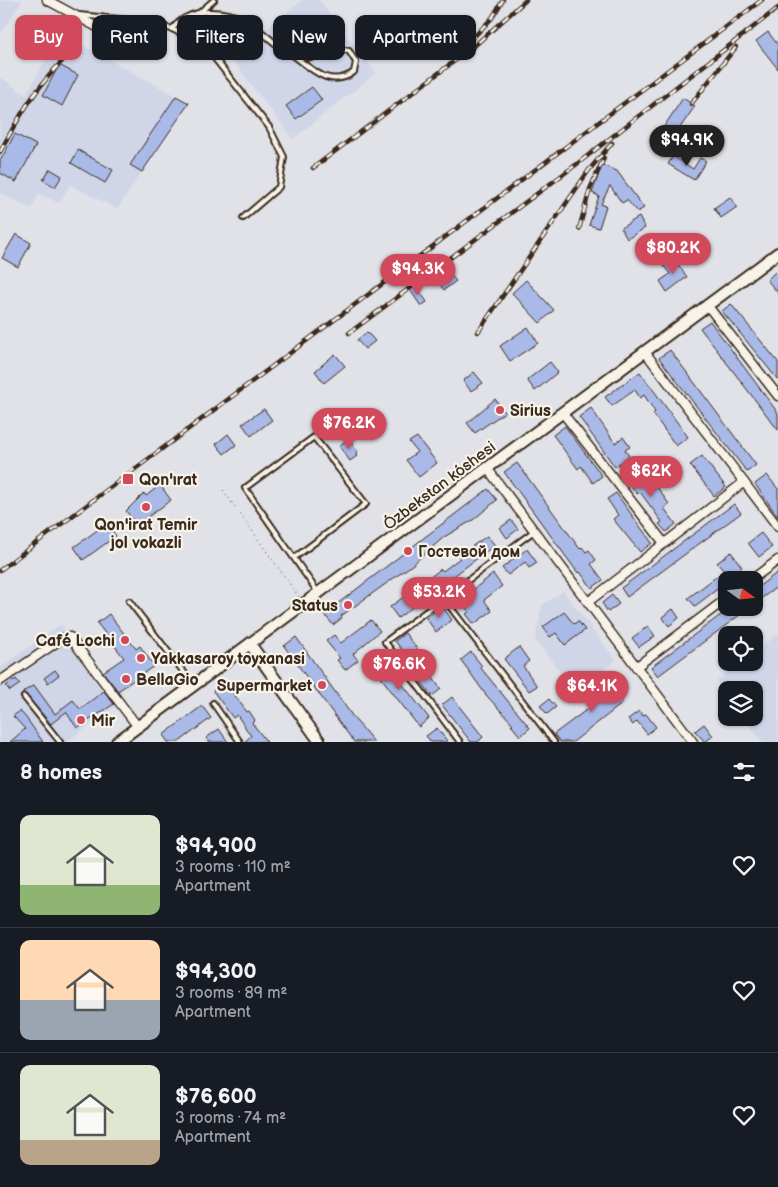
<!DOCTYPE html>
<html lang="en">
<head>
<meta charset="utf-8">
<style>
  body { margin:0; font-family:"Balsamiq Sans",sans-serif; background:#20242c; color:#f1f3f6; height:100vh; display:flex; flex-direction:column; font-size:19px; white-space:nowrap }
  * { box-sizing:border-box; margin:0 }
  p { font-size:16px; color:#9ea1a6 }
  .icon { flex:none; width:28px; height:28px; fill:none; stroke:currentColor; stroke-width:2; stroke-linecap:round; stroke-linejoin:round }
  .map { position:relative; height:742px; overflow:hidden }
  .details { display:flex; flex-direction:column; background:#171b24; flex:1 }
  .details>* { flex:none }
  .top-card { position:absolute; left:15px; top:15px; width:500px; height:45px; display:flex; gap:10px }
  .needle { width:32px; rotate:105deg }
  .buttons { position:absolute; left:718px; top:571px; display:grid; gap:10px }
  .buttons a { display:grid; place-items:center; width:45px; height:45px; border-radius:10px; background:#171b24; box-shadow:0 1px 4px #0004; font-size:25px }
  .price { position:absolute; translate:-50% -42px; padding:0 11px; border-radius:18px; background:#d1495b; color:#fff; font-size:16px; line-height:32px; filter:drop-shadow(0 1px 2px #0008) }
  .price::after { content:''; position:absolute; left:50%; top:30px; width:15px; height:11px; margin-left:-8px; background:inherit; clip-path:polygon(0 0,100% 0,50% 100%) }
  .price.active { background:#222; color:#fff }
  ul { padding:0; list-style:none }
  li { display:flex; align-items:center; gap:15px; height:125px; padding:0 20px }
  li+li { border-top:1px solid #363941 }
  li span { display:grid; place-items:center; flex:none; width:140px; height:100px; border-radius:10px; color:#555 }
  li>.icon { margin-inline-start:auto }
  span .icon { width:60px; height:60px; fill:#fffc; stroke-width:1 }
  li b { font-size:21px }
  h2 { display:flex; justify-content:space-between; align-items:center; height:60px; padding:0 20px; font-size:21px }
  .chip { padding:0 18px; border-radius:10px; background:#171b24; box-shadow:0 1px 4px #0004; font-size:18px; line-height:45px }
  .chip.active { background:#d1495b; color:#fff }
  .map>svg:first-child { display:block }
  .built { fill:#d0d6e8 }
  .building { fill:#a9b9e8; stroke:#3b2a1e }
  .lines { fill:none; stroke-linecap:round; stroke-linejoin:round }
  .service-casing { stroke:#3b2a1e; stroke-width:8 }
  .minor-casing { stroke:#3b2a1e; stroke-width:11 }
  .tertiary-casing { stroke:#3b2a1e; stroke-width:14 }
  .path { stroke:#3b2a1e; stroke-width:1; stroke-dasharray:1 4; stroke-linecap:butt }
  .service { stroke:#f7f3e8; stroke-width:4 }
  .minor { stroke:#f7f3e8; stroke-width:8 }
  .tertiary { stroke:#f7f3e8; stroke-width:10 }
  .rail-casing { stroke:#3b2a1e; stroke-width:4.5 }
  .rail { stroke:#f7f3e8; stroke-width:2.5; stroke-dasharray:8; stroke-linecap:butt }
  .poi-dot { fill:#d1495b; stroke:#f7f3e8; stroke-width:2 }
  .labels { text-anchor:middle; stroke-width:4.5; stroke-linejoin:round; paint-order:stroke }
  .poi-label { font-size:16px; font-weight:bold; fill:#3b2a1e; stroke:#f7f3e8; text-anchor:start }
  .street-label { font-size:16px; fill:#3b2a1e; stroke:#f7f3e8 }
</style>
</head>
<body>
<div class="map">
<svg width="778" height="742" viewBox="0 0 778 742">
  <rect width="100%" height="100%" fill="#e0e2e8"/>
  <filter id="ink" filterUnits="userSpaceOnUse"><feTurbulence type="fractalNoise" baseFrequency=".02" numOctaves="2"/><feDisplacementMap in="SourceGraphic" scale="10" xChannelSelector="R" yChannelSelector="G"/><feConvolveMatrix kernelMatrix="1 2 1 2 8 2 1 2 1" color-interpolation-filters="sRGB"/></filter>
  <g filter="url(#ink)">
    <g class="built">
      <polygon points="0,0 23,0 0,34"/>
      <polygon points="303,0 319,0 376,73 293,139 230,57"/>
      <polygon points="60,33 189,103 117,209 70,185 59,203 39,194 31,209 0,193 0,77 26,95"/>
      <polygon points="563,591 616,660 575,691 535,639 542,605"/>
      <polygon points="61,624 119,704 66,742 0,742 0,668"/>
      <polygon points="778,634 778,742 762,742 743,718 754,718 754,690 726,690 726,695 716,681 740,663 754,662 754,652"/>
    </g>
    <g class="building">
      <polygon points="768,32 778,45 778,69 756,41"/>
      <polygon points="59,65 78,75 62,106 43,95"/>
      <polygon points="312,87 322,100 296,119 286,106"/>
      <polygon points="176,96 189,103 142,172 130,165"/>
      <polygon points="683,98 695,106 664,151 653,143"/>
      <polygon points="15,134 36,145 16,182 0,173 0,161"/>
      <polygon points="78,150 113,170 105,183 71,163"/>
      <polygon points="673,156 693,169 700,158 706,161 694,180 668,164"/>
      <polygon points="602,165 617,171 644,208 637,212 627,200 622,203 610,186 601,204 606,206 599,228 589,225 599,196 592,193"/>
      <polygon points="50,169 62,176 55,187 43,180"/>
      <polygon points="730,197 737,207 721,218 714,208"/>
      <polygon points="639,217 645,228 627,239 621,228"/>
      <polygon points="16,234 31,243 18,267 2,258"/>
      <polygon points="697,237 707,250 692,262 682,248"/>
      <polygon points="673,257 687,277 667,292 660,281 670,274 663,265"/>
      <polygon points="447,271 456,281 444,290 436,280"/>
      <polygon points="775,272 778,275 778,293 767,280"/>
      <polygon points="526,280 554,310 540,323 512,293"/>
      <polygon points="416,286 427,302 421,306 410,290"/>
      <polygon points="731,304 778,362 778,380 722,311"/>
      <polygon points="710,321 778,413 778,430 700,328"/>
      <polygon points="528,327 538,343 510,361 500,346"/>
      <polygon points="367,332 375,341 365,349 357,340"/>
      <polygon points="670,350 756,465 747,472 659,358"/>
      <polygon points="335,354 345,366 324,383 315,371"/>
      <polygon points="550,362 558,372 535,391 527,380"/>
      <polygon points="474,372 483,383 471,391 463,381"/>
      <polygon points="640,372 688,437 676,446 653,414 655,412 644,395 640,398 635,390 612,406 605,397"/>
      <polygon points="495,399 505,412 475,433 467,423"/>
      <polygon points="591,408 615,443 623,437 630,447 625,450 629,456 615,467 579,417"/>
      <polygon points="264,409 272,420 251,436 242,424"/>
      <polygon points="565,426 602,476 593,483 581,466 578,469 553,435"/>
      <polygon points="228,434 236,445 224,454 216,444"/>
      <polygon points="417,437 437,463 419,477 406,460 417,452 409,442"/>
      <polygon points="348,439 358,452 355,454 357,456 350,461 339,446"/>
      <polygon points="702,456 726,487 714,496 690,465"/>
      <polygon points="517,463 580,549 582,547 586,552 589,550 596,560 591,564 603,580 592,588 580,572 578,573 504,472"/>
      <polygon points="634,467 652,491 657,487 669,504 664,508 676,524 666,532 659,524 662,522 640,492 637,494 623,475"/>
      <polygon points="767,475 778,489 778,517 755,484"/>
      <polygon points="160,485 171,500 137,525 126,511 144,493 146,496"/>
      <polygon points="488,489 497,500 473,520 444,537 412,565 341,616 342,618 333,625 324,614"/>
      <polygon points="616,493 652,543 640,552 613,519 618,515 607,499"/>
      <polygon points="734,504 741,513 627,597 621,588"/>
      <polygon points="511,520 518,529 507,538 500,528"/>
      <polygon points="107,523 116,536 83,560 74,547"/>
      <polygon points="761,533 772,547 759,557 748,543"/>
      <polygon points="487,536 495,545 398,618 390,607 441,569 443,571 460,558 458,556"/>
      <polygon points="527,549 537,563 529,568 525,562 508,575 502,568"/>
      <polygon points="731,552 742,567 723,582 724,584 695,606 688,598 724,571 717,563"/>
      <polygon points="778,572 778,586 754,604 754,590"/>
      <polygon points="493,574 502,586 484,600 492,611 474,624 466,614 469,612 460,600"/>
      <polygon points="612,595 619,604 608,612 602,603"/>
      <polygon points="442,606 452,620 436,632 426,618"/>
      <polygon points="730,608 749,608 658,676 651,667"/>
      <polygon points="673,609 679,618 669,626 662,617"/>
      <polygon points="564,612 574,624 578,621 585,630 565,645 556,633 550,637 543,627"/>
      <polygon points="109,614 136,649 140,646 154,666 118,691 103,672 124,658 97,623"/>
      <polygon points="371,620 380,631 353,654 358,660 345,670 337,660 340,658 326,641 334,635 341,643"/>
      <polygon points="648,626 655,636 639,647 632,638"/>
      <polygon points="405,633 421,654 411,662 395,641"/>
      <polygon points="296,637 353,717 374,742 354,742 343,727 284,646"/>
      <polygon points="519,647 529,661 523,666 537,686 529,691 504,659"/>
      <polygon points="471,652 482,666 480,667 530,728 520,736 511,725 513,724 486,695 461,660"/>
      <polygon points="379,654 429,718 419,727 369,662"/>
      <polygon points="426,669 441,689 432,696 417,676"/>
      <polygon points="55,670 59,675 48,683 44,678"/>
      <polygon points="604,674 607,679 610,677 619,689 615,691 623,703 573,742 560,742 554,734 605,696 596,679"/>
      <polygon points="16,679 20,684 10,691 6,686"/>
      <polygon points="225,682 247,712 249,711 255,720 252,723 267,742 244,742 251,736 237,715 233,718 213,691"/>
      <polygon points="34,685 55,714 73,700 80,709 104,691 114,704 77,728 66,712 51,724 23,692"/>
      <polygon points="452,697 483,737 478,742 471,742 442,705"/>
      <polygon points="549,699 556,707 547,714 540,706"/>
      <polygon points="202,706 211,718 179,742 168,742 163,735"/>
      <polygon points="20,711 27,719 43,742 10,742 25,729 13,716"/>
      <polygon points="639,711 643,716 646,714 656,727 647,734 637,721 633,725 628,719"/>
      <polygon points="704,724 713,736 705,742 695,731"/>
      <polygon points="437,728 448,742 431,742 426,736"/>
      <polygon points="219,729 228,742 209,742 206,738"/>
    </g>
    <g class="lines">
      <g class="service-casing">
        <g id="service">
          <polyline points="199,13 214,0"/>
          <polyline points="79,15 139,21 172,29 204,45 269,127 284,157 279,187 243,218"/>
          <path d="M172 29C176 25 181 19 187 17 204 8 234 12 250 23 265 33 278 49 294 55 316 64 323 45 349 51L356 62 354 72C331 89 312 70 293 55"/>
          <polyline points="294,558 366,504 314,437 245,488 317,591"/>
          <polyline points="444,599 554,742"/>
          <polyline points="129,601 193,684"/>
          <polyline points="24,697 60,742"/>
          <polyline points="213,703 240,742"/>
          <polyline points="460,742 385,642 534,531"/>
        </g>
      </g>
      <g class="minor-casing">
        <g id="minor">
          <polyline points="47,0 119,39"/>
          <polyline points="707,305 778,396"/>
          <polyline points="645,352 778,527"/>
          <polyline points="562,412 664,543"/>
          <polyline points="487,468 693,742"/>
          <polyline points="751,580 778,560"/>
          <polyline points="588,602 744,482"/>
          <polyline points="636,667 726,599"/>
          <polyline points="0,681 63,638 70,637 138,727"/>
        </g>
      </g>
      <g class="tertiary-casing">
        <g id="tertiary">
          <polyline points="250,644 320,742"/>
          <polyline points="117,742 778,253"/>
        </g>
      </g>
      <polyline class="path" points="223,490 299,597"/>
      <use href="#service" class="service"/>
      <use href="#minor" class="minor"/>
      <use href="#tertiary" class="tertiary"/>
      <g class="rail-casing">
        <g id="rail">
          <polyline points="469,42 492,18 503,0"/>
          <polyline points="691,104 736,47"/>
          <path d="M0 152C21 113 35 89 66 57"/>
          <polyline points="313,168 473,47 526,0"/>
          <polyline points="579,229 590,189 604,158"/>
          <polyline points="478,332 589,170 612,143"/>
          <polyline points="349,333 577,164 778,8"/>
          <polyline points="0,570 762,0"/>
        </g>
      </g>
      <use href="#rail" class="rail"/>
    </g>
  </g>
  <g class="poi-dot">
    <circle cx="500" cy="410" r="5"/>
    <rect x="122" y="473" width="12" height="12" rx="2.5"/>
    <circle cx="146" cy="507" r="5"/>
    <circle cx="408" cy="551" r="5"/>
    <circle cx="348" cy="605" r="5"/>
    <circle cx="125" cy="640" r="5"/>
    <circle cx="141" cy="658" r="5"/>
    <circle cx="126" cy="679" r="5"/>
    <circle cx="322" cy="685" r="5"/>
    <circle cx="81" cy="720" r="5"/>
  </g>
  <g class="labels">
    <g class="poi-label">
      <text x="510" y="416">Sirius</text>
      <text x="139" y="485">Qon'ırat</text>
      <text x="146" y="530" text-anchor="middle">Qon'irat Temir<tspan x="146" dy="18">jol vokazli</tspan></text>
      <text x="418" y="557">Гостевой дом</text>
      <text x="338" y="611" text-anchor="end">Status</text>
      <text x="115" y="646" text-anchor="end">Café Lochi</text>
      <text x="151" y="664">Yakkasaroy toyxanasi</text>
      <text x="136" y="685">BellaGio</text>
      <text x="312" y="691" text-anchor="end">Supermarket</text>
      <text x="91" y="726">Mir</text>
    </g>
    <g class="street-label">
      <text transform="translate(439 485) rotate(-37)" y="6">Ózbekstan kóshesi</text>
    </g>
  </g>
</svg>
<div class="buttons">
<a><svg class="needle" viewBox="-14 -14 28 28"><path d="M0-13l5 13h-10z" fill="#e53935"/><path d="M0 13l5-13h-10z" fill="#9ea1a6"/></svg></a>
<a><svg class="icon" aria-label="locate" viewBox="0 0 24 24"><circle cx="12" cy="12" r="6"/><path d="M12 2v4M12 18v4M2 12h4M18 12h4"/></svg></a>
<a><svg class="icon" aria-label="layers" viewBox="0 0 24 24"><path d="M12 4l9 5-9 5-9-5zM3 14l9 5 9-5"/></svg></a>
</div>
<b class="price active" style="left:687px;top:167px">$94.9K</b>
<b class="price" style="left:673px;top:275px">$80.2K</b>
<b class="price" style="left:418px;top:296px">$94.3K</b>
<b class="price" style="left:349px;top:450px">$76.2K</b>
<b class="price" style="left:651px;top:498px">$62K</b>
<b class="price" style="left:439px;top:619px">$53.2K</b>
<b class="price" style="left:399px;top:691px">$76.6K</b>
<b class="price" style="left:592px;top:713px">$64.1K</b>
<div class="top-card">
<a class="chip active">Buy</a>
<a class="chip">Rent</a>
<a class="chip">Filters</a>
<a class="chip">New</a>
<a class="chip">Apartment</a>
</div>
</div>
<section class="details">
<h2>8 homes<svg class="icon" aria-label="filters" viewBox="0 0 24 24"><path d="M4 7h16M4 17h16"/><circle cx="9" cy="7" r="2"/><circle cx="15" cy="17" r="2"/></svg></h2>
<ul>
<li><span style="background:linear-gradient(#dfe7d0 70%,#8fb573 0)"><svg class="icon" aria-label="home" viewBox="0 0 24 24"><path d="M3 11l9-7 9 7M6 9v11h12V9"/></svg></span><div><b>$94,900</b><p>3 rooms · 110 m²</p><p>Apartment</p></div><svg class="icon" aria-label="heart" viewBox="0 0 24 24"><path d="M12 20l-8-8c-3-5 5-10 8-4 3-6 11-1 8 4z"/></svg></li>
<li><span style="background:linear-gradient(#ffd9b3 60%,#9aa5b1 0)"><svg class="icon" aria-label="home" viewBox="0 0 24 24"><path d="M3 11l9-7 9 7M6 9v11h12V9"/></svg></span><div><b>$94,300</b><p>3 rooms · 89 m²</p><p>Apartment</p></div><svg class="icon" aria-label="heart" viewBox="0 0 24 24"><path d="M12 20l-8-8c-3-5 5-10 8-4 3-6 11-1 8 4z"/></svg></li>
<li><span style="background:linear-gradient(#dfe7d0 75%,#b9a48a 0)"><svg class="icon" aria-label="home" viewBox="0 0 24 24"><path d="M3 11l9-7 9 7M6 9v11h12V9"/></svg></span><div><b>$76,600</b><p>3 rooms · 74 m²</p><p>Apartment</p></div><svg class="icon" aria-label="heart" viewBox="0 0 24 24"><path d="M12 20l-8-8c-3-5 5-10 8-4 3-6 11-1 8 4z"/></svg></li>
</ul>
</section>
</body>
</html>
